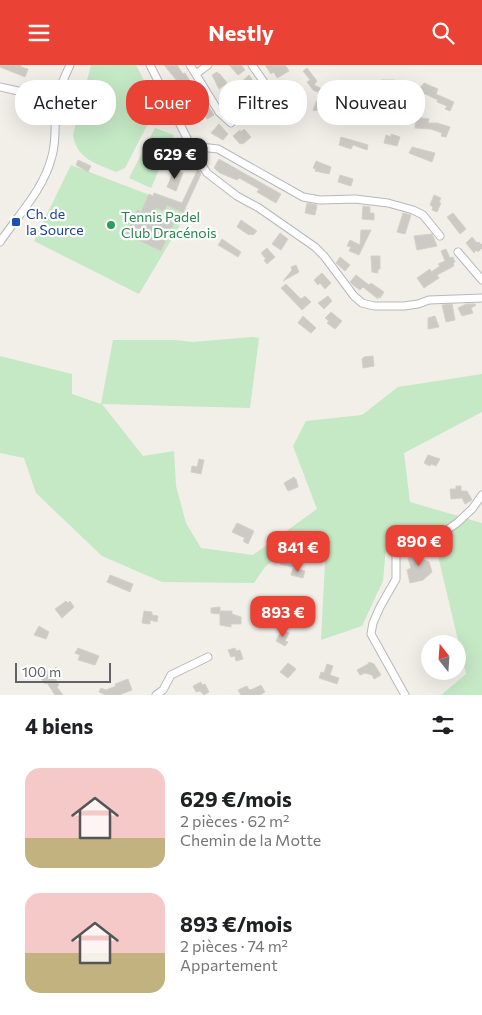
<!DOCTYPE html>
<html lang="fr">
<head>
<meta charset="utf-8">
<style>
  body { margin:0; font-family:Commissioner,sans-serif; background:#f2f2f2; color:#202124; height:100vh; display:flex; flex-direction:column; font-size:19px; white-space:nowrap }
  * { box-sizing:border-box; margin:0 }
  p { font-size:16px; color:#757577 }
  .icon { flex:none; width:28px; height:28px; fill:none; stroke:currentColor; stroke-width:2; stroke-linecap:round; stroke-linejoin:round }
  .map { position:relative; height:630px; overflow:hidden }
  .details { display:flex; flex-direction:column; background:#fff; flex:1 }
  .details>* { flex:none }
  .guide { position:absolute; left:15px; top:15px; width:452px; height:45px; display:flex; gap:10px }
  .needle { width:32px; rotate:343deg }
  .tools { position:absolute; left:421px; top:570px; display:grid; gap:10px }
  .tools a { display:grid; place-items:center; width:45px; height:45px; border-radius:50%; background:#fff; box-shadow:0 5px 20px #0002; font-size:25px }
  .scale { position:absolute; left:15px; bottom:12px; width:96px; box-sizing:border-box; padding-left:5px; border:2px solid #5f6368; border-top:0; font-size:14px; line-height:18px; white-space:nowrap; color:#5f6368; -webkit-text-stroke:4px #fff; paint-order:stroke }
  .price { position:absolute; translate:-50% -42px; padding:0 11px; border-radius:10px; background:#ea4335; color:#fff; font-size:16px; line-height:32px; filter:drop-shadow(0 1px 2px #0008) }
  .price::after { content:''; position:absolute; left:50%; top:30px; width:15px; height:11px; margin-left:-8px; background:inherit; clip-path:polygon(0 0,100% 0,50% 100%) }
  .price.current { background:#222; color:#fff }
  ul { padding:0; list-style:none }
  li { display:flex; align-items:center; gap:15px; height:125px; padding:0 25px }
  li span { display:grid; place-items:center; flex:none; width:140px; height:100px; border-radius:15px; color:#555 }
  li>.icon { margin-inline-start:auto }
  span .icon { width:60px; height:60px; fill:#fffc; stroke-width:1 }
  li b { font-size:21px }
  h2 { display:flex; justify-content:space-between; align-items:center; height:60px; padding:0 25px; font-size:21px }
  .pill { padding:0 18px; border-radius:20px; background:#fff; box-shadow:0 5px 20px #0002; font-size:18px; line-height:45px }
  .pill.current { background:#ea4335; color:#fff }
  header { display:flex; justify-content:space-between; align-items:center; height:65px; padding:0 25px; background:#ea4335; color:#fff; font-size:22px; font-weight:700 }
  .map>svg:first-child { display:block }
  .green { fill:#c5e8c5 }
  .building { fill:#cccac5; stroke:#d6d1c6 }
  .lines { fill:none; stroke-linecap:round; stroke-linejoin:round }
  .street-casing { stroke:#b5b8bc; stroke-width:9 }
  .street { stroke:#fff; stroke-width:7 }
  .transit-dot { fill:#1a4fb4; stroke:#fff; stroke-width:2 }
  .leisure-dot { fill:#2e9e5b; stroke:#fff; stroke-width:2 }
  .labels { text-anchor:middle; stroke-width:4.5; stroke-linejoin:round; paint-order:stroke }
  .transit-label { font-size:14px; fill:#164399; stroke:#fff; text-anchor:start }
  .leisure-label { font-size:14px; fill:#27864d; stroke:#fff; text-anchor:start }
</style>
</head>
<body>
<header><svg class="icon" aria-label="menu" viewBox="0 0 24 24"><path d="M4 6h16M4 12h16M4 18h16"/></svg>Nestly<svg class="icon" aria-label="search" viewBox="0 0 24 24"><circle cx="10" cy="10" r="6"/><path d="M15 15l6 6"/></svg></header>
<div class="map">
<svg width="482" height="630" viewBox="0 0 482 630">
  <rect width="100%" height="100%" fill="#f1efe8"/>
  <g class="green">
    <path d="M91 0H136L157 41V45L154 47 125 103 116 107C95 98 77 94 73 70Z"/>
    <polygon points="155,63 174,70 151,123 129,113"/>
    <polygon points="71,100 189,145 139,229 34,176"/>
    <polygon points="252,272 259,273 250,343 102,339 143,391 174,386 176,421 186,458 201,483 253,490 317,444 293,381 306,356 362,350 398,322 482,309 482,347 404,388 410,437 482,458 482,630 441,630 466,609 434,474 398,467 386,482 383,516 362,561 321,575 326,479 312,465 265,502 254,518 162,517 102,491 36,428 24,393 0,388 0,291 72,309 72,329 101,339 113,275 174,275 193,277"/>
  </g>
  <g class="building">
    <polygon points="0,0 21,0 21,2 28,4 25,12 0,2"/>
    <polygon points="164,0 177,0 183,9 185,8 190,16 185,18 191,28 194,26 197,31 200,29 214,50 207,54 205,50 202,52 193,37 190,39 181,25 180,25 176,19 178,17"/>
    <polygon points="229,0 241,0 245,5 238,10"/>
    <polygon points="265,0 285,0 289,6 277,13 274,7 271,9"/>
    <polygon points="307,3 317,16 314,20 330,28 328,32 325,30 322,35 328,38 324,46 318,43 316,46 313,45 320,28 313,25 307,17 310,15 303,6"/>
    <polygon points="217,7 219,9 220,9 227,18 219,24 212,10"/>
    <polygon points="249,10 255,19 231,37 225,32"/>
    <polygon points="381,15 393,15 399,16 398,18 421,22 424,18 438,24 436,29 454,37 450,46 445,44 447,41 437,37 438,35 421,27 413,26 412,29 402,27 402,25 393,22 381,23"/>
    <polygon points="290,16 295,22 286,29 281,22"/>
    <polygon points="370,17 371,25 358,26 357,20"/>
    <polygon points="268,30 274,36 261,51 263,53 255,60 251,56 253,53 251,51 261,41"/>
    <polygon points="390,40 404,48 402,55 387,50"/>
    <polygon points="351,48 361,50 359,57 349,55"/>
    <polygon points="416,52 429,54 428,58 437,58 450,62 446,72 441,71 442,68 431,64 415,63"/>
    <polygon points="219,59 228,69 223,75 211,68"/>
    <polygon points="244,64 251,72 243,79 242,78 240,79 233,71 240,65 241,67"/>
    <polygon points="391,69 400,72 397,81 384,78 386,70 391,72"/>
    <polygon points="341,72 365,79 368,80 367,85 353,80 351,84 339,80"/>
    <polygon points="412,82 435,88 432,97 409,88"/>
    <polygon points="219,94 281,129 276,138 257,127 259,124 239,113 237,115 220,108 214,103"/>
    <polygon points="78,95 91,101 88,107 76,100"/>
    <polygon points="316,96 331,102 329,109 315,106 316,104 313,103"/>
    <polygon points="198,104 201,109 183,148 167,140 164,146 156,143 151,152 164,158 166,154 174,158 161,186 126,169 137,145 141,147 149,129 153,131 154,128 182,138"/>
    <polygon points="174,105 183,108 176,126 167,122"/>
    <polygon points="340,110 353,114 351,121 338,117"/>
    <polygon points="434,130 441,133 439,137 441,138 437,147 432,145 433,142 430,140"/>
    <polygon points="307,138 317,140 315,150 305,148"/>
    <polygon points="363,141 370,142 370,148 374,148 374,155 362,154"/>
    <polygon points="403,148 411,150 405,169 397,167"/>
    <polygon points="453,148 466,164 460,169 447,152"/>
    <polygon points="241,155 257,166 253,170 250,169 249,170 237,162"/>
    <polygon points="361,165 371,165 359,190 349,186 351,182 347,181 350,175 360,180"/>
    <polygon points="280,168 288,174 281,185 272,179"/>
    <polygon points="432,169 437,181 417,185 414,171"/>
    <polygon points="472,172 477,178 479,177 482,180 482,183 478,187 476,185 474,188 466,178"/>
    <polygon points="222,174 241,187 238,192 218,180"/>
    <polygon points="267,183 275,192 267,199 264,195 266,194 261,188"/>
    <polygon points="446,184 450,193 453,192 455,197 453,198 454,201 437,210 439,213 424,223 417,213 430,204 431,207 440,201 438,199 445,196 441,186"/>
    <polygon points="371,191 380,191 380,204 378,204 378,208 372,207"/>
    <polygon points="340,192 350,200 345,206 336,198"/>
    <polygon points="296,200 299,207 283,216 292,205 291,202"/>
    <polygon points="322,208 331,218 325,224 320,218 318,220 314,215"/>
    <polygon points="356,210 369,220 371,218 384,227 380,233 378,231 378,234 363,222 360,225 353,220 350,217"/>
    <polygon points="286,219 301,234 305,231 311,237 302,245 281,223"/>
    <polygon points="328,231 332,236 324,244 318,238"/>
    <polygon points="452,239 455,255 446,257 442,240"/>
    <polygon points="466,239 475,239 476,240 471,243 473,248 462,251 458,243"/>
    <polygon points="331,247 342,256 335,264 327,258 329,256 325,253"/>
    <polygon points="303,251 316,263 311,268 298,258"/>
    <polygon points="435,251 439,262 428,264 428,253"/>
    <polygon points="373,291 374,301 363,303 362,294 364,292"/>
    <polygon points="428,390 440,394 436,401 431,399 430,401 424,398"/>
    <polygon points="199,394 204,395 201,409 191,407 192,401 197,402"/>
    <polygon points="294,412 295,414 296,414 298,422 288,426 284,418"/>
    <polygon points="456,421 461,421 461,426 467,426 472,435 465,439 462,433 451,434 450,424 456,424"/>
    <polygon points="237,458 254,466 248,479 243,476 245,473 232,467"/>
    <polygon points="421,480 427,483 420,493 429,497 432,507 423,515 410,518 407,505 411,503 408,493 414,491"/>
    <polygon points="282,494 297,498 296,503 280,499"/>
    <polygon points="293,503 305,506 303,513 291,510"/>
    <polygon points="110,510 133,519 130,527 107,517"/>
    <polygon points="66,536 68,538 70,536 74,542 62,553 55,544"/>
    <polygon points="220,542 220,548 220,546 232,546 232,549 241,552 241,559 231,559 231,562 220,560 220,549 211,548 211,543"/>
    <polygon points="144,546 152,547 152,550 158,551 157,557 150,555 150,559 142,558"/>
    <polygon points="39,561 49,567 46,574 34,570"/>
    <polygon points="282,565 289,568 285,576 288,577 285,581 276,576"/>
    <polygon points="78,583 99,591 95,600 78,595 80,590 75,588"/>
    <polygon points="235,583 236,586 240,585 243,594 236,596 235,591 231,592 228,585"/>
    <polygon points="369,597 374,599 381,610 374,614 372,610 365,608 360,610 357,605 368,599"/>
    <polygon points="288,598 296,604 288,613 280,607"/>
    <polygon points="327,599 333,601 330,610 339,613 337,619 319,613 321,607 324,608"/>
    <polygon points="56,602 61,609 55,613 59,620 57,622 63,630 55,630 47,618 45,619 40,612 41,604 51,606"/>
    <polygon points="128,614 132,625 119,630 106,630 99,627 101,623 106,625 116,621 115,619"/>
    <polygon points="201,617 202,620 205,619 209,627 204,630 200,626 196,627 193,621"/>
    <polygon points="261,620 265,627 260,630 241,630 238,625 247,621 249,625 253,624"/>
  </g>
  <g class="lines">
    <g class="street-casing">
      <g id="street">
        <polyline points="150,0 196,91 207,108 237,131 259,143 315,182 324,191 354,231 362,238 374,241 404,241 418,239 429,235 482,233"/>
        <polyline points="190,0 219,47 231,58 266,20 252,0"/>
        <polyline points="196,9 208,0"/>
        <polyline points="0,22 27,28 43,21 61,22"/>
        <polyline points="191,81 218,84 303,132 320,135 355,134 388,138 413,145 423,150 440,171"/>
        <path d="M0 177C19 149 44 124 52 91 57 74 54 57 56 40 58 26 64 13 70 0"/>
        <polyline points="458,187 482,215"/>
        <polyline points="156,630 163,625 171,610 208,592"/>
        <polyline points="405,630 371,569 373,558 380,542 396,514 396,487 404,479 440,470 457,458 472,444 482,430"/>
      </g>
    </g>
    <use href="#street" class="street"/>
  </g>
  <rect class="transit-dot" x="11" y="152" width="10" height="10" rx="2.5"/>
  <circle class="leisure-dot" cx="111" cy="160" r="5"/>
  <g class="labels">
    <g class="transit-label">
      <text x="26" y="154">Ch. de<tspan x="26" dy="16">la Source</tspan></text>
    </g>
    <g class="leisure-label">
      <text x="121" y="157">Tennis Padel<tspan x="121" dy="16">Club Dracénois</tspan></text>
    </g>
  </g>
</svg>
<div class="tools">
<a><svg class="needle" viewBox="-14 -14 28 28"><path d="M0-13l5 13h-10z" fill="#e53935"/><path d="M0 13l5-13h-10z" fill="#757577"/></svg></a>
</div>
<div class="scale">100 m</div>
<b class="price current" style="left:175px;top:115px">629 €</b>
<b class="price" style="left:419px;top:502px">890 €</b>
<b class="price" style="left:298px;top:508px">841 €</b>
<b class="price" style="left:283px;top:573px">893 €</b>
<div class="guide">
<a class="pill">Acheter</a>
<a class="pill current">Louer</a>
<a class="pill">Filtres</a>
<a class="pill">Nouveau</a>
</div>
</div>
<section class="details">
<h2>4 biens<svg class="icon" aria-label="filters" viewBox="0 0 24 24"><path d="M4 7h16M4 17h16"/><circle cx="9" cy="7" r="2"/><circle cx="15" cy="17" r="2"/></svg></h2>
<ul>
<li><span style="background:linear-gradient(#f6c9c9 70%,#c2b280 0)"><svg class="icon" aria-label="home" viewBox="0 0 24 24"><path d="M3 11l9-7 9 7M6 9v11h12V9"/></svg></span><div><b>629 €/mois</b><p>2 pièces · 62 m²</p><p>Chemin de la Motte</p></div></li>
<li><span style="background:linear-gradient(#f6c9c9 60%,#c2b280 0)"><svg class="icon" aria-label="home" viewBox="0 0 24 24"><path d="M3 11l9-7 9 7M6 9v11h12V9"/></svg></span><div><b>893 €/mois</b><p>2 pièces · 74 m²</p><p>Appartement</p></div></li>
</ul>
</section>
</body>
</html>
